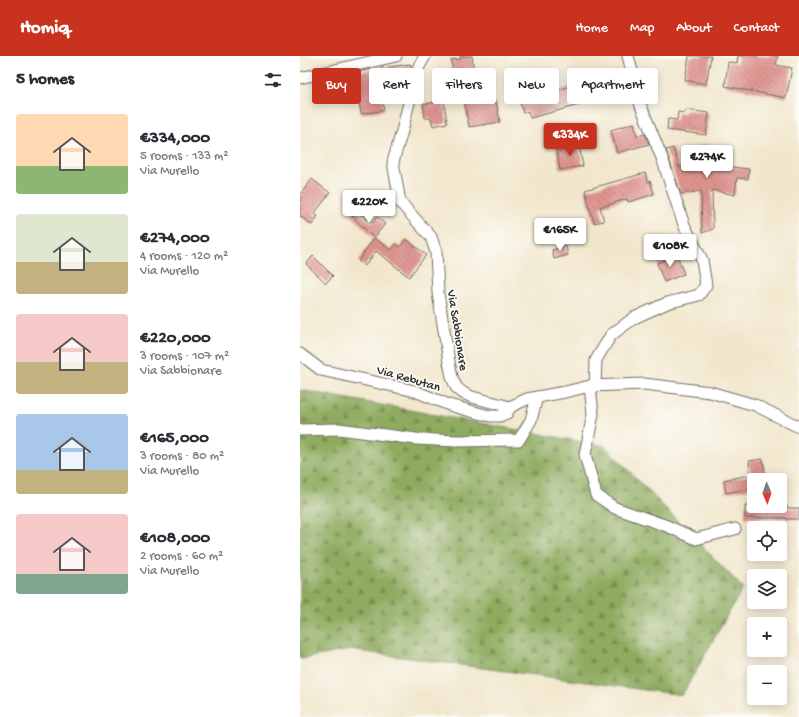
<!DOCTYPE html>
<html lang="en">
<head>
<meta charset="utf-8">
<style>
  body { margin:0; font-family:"Gochi Hand",sans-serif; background:#f7f7f7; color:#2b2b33; height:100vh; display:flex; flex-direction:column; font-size:15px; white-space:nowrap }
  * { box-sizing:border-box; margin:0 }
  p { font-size:13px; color:#7c7c81 }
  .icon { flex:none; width:22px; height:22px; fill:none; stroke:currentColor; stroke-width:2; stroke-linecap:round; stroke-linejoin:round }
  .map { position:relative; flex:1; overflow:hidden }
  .drawer { display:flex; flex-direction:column; background:#fff; width:300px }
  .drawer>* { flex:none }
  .top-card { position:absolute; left:12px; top:12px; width:380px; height:36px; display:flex; gap:8px }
  .needle { width:26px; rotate:178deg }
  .fabs { position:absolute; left:447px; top:417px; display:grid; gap:8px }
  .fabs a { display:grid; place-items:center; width:40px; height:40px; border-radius:4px; background:#fff; box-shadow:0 2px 10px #0003; font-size:20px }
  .price { position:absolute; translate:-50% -34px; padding:0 9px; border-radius:4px; background:#fff; color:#222; font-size:13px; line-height:26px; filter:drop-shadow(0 1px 2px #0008) }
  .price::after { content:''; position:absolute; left:50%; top:24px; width:12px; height:9px; margin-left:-6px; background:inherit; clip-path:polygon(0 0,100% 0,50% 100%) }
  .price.active { background:#c8321e; color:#fff }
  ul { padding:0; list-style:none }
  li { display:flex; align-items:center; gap:12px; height:100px; padding:0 16px }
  li span { display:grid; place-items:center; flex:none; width:112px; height:80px; border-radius:4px; color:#555 }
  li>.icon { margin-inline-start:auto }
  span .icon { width:48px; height:48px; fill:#fffc; stroke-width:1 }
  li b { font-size:17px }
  h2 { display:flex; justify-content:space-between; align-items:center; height:48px; padding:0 16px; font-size:17px }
  .pill { padding:0 14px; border-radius:4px; background:#fff; box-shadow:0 2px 10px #0003; font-size:14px; line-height:36px }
  .pill.active { background:#c8321e; color:#fff }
  header { display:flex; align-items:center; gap:24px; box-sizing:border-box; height:56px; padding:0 20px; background:#c8321e; color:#fff }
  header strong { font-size:19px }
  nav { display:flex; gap:22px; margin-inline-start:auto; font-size:14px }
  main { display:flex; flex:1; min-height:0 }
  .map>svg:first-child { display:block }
  .forest { fill:url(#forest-firs); stroke:#5c6b44 }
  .building { fill:url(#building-back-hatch) }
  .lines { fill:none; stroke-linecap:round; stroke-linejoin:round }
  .street-casing { stroke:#716d64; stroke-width:13 }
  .street { stroke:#fff; stroke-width:11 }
  .labels { text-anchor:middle; stroke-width:3.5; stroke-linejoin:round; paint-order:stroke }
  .street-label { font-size:13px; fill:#2b2b2b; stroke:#fdfcf7 }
</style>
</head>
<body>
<header>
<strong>Homiq</strong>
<nav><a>Home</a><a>Map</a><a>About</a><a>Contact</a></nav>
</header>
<main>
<section class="drawer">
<h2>5 homes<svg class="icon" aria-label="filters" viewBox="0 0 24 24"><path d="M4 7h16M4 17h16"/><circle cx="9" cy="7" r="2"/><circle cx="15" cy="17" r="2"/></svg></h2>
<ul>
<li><span style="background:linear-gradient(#ffd9b3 65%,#8fb573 0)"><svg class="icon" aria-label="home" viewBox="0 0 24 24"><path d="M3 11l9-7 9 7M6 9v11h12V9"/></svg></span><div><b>€334,000</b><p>5 rooms · 133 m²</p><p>Via Murello</p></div></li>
<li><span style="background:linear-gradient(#dfe7d0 60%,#c2b280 0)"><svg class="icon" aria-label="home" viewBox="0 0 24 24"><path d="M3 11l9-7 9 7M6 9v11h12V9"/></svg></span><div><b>€274,000</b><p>4 rooms · 120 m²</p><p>Via Murello</p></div></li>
<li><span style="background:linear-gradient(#f6c9c9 60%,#c2b280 0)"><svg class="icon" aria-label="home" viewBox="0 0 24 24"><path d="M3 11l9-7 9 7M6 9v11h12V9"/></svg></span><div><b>€220,000</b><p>3 rooms · 107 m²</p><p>Via Sabbionare</p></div></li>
<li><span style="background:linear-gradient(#a9c7e8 70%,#c2b280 0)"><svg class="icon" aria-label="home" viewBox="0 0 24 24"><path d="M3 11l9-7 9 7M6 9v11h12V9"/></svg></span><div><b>€165,000</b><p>3 rooms · 80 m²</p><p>Via Murello</p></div></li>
<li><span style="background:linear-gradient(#f6c9c9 75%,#7fa58c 0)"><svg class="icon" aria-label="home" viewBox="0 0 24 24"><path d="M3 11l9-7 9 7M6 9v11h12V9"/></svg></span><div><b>€108,000</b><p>2 rooms · 60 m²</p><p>Via Murello</p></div></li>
</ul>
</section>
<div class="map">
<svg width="499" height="661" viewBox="0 0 499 661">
  <defs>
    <pattern id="forest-firs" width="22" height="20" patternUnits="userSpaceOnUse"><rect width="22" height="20" fill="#8eab5e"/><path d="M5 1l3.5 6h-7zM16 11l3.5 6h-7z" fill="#748b4e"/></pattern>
    <pattern id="building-back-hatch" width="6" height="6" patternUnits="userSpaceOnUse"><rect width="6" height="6" fill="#e09490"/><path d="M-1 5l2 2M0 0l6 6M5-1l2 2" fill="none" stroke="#b67976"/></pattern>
  </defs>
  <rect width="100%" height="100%" fill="#fdfcf7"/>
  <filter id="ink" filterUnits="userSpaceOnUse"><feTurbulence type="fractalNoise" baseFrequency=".025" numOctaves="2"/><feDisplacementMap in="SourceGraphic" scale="8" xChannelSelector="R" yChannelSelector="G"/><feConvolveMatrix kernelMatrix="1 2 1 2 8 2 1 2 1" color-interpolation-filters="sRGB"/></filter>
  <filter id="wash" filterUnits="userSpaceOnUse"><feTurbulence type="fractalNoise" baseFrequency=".012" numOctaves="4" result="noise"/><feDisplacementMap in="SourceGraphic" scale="16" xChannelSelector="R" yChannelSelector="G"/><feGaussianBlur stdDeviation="0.9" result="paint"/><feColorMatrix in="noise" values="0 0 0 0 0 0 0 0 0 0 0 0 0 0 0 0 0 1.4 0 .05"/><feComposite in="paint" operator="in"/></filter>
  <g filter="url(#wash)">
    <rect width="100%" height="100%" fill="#f2e7cd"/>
    <polygon class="forest" points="0,334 305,390 443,532 382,639 50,594 0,603"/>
    <g id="blocks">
      <g class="building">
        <polygon points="160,0 172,0 177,42 182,41 184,49 196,46 200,66 169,71 163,38 156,39 151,4 161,3"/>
        <polygon points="389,0 411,0 406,28 385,24"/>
        <polygon points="438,0 478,0 476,9 492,12 486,42 425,30 428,6 437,7"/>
        <polygon points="110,8 111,11 108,20 105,21 106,31 81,35 84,54 61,58 58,39 52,40 52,39 17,44 14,26 62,15"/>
        <polygon points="317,15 325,33 306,41 298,23"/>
        <polygon points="277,28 283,48 230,62 228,55 223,57 220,46 259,36 258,34"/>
        <polygon points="144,45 147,67 133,70 131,62 125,62 123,48"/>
        <polygon points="386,54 409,57 406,79 367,74 368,63 377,64 378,56 385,57"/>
        <polygon points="334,67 337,80 345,78 349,88 317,97 311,74"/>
        <polygon points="279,88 283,110 260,114 256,92"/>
        <polygon points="401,89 424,91 422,110 449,113 448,123 437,122 435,139 412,134 413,173 402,177 401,135 381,138 366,94 373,92 379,111 398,110"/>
        <polygon points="345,117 348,126 350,125 354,138 328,146 327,143 300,151 304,165 294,167 285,134"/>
        <polygon points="12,123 30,137 14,158 18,160 12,169 0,160 0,139"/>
        <polygon points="55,154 72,167 77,161 85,168 74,182 51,159"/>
        <polygon points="74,182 91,194 96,188 100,191 106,183 126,199 109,221 76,195 65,210 58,205"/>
        <polygon points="266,190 268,199 254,203 252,194"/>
        <polygon points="377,199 384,218 364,226 357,207"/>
        <polygon points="13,200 33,220 26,227 6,208"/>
        <polygon points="463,403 466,424 452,424 453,432 426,437 424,424 450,419 449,405"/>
        <polygon points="445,450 487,450 487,452 499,452 499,463 486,463 486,462 445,462"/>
      </g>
    </g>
  </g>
  <g filter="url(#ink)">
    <use href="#blocks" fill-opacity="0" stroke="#716d64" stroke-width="1"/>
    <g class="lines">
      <g class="street-casing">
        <g id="street">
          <polyline points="125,0 117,14 102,75 93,106 100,146 131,181 136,196 138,237 149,306 152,321 156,331 163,337 172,341 210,351 227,343 265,336 290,330 344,328 410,336 455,349 499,371"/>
          <polyline points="0,22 96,0"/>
          <polyline points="0,298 21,314 115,335 149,349 178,357 190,360 200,360 207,357 210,351"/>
          <polyline points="290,330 293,358 285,399 296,439 315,452 367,470 396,483 435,473"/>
          <polyline points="295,330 296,304 311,279 334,262 367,247 399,239 406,229 402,204 384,169 362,102 341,50 328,0"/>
          <polyline points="0,374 39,373 116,383 157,385 219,384 231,364 237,341"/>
        </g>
      </g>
      <use href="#street" class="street"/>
    </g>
  </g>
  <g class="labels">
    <g class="street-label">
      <text transform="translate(159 274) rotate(81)" y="5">Via Sabbionare</text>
      <text transform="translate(109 321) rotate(16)" y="5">Via Rebutan</text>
    </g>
  </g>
</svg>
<div class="fabs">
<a><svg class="needle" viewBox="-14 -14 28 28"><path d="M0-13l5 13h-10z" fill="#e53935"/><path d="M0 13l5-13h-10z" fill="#7c7c81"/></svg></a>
<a><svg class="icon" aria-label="locate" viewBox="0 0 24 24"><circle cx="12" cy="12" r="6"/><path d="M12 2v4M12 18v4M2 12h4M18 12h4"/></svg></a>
<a><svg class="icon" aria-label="layers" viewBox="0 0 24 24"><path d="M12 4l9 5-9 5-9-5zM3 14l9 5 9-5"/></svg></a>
<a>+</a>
<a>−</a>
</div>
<b class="price active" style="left:270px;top:101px">€334K</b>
<b class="price" style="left:407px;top:123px">€274K</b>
<b class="price" style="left:69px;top:168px">€220K</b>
<b class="price" style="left:260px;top:196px">€165K</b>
<b class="price" style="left:370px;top:212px">€108K</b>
<div class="top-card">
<a class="pill active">Buy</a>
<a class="pill">Rent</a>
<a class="pill">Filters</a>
<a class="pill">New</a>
<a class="pill">Apartment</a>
</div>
</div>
</main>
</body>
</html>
